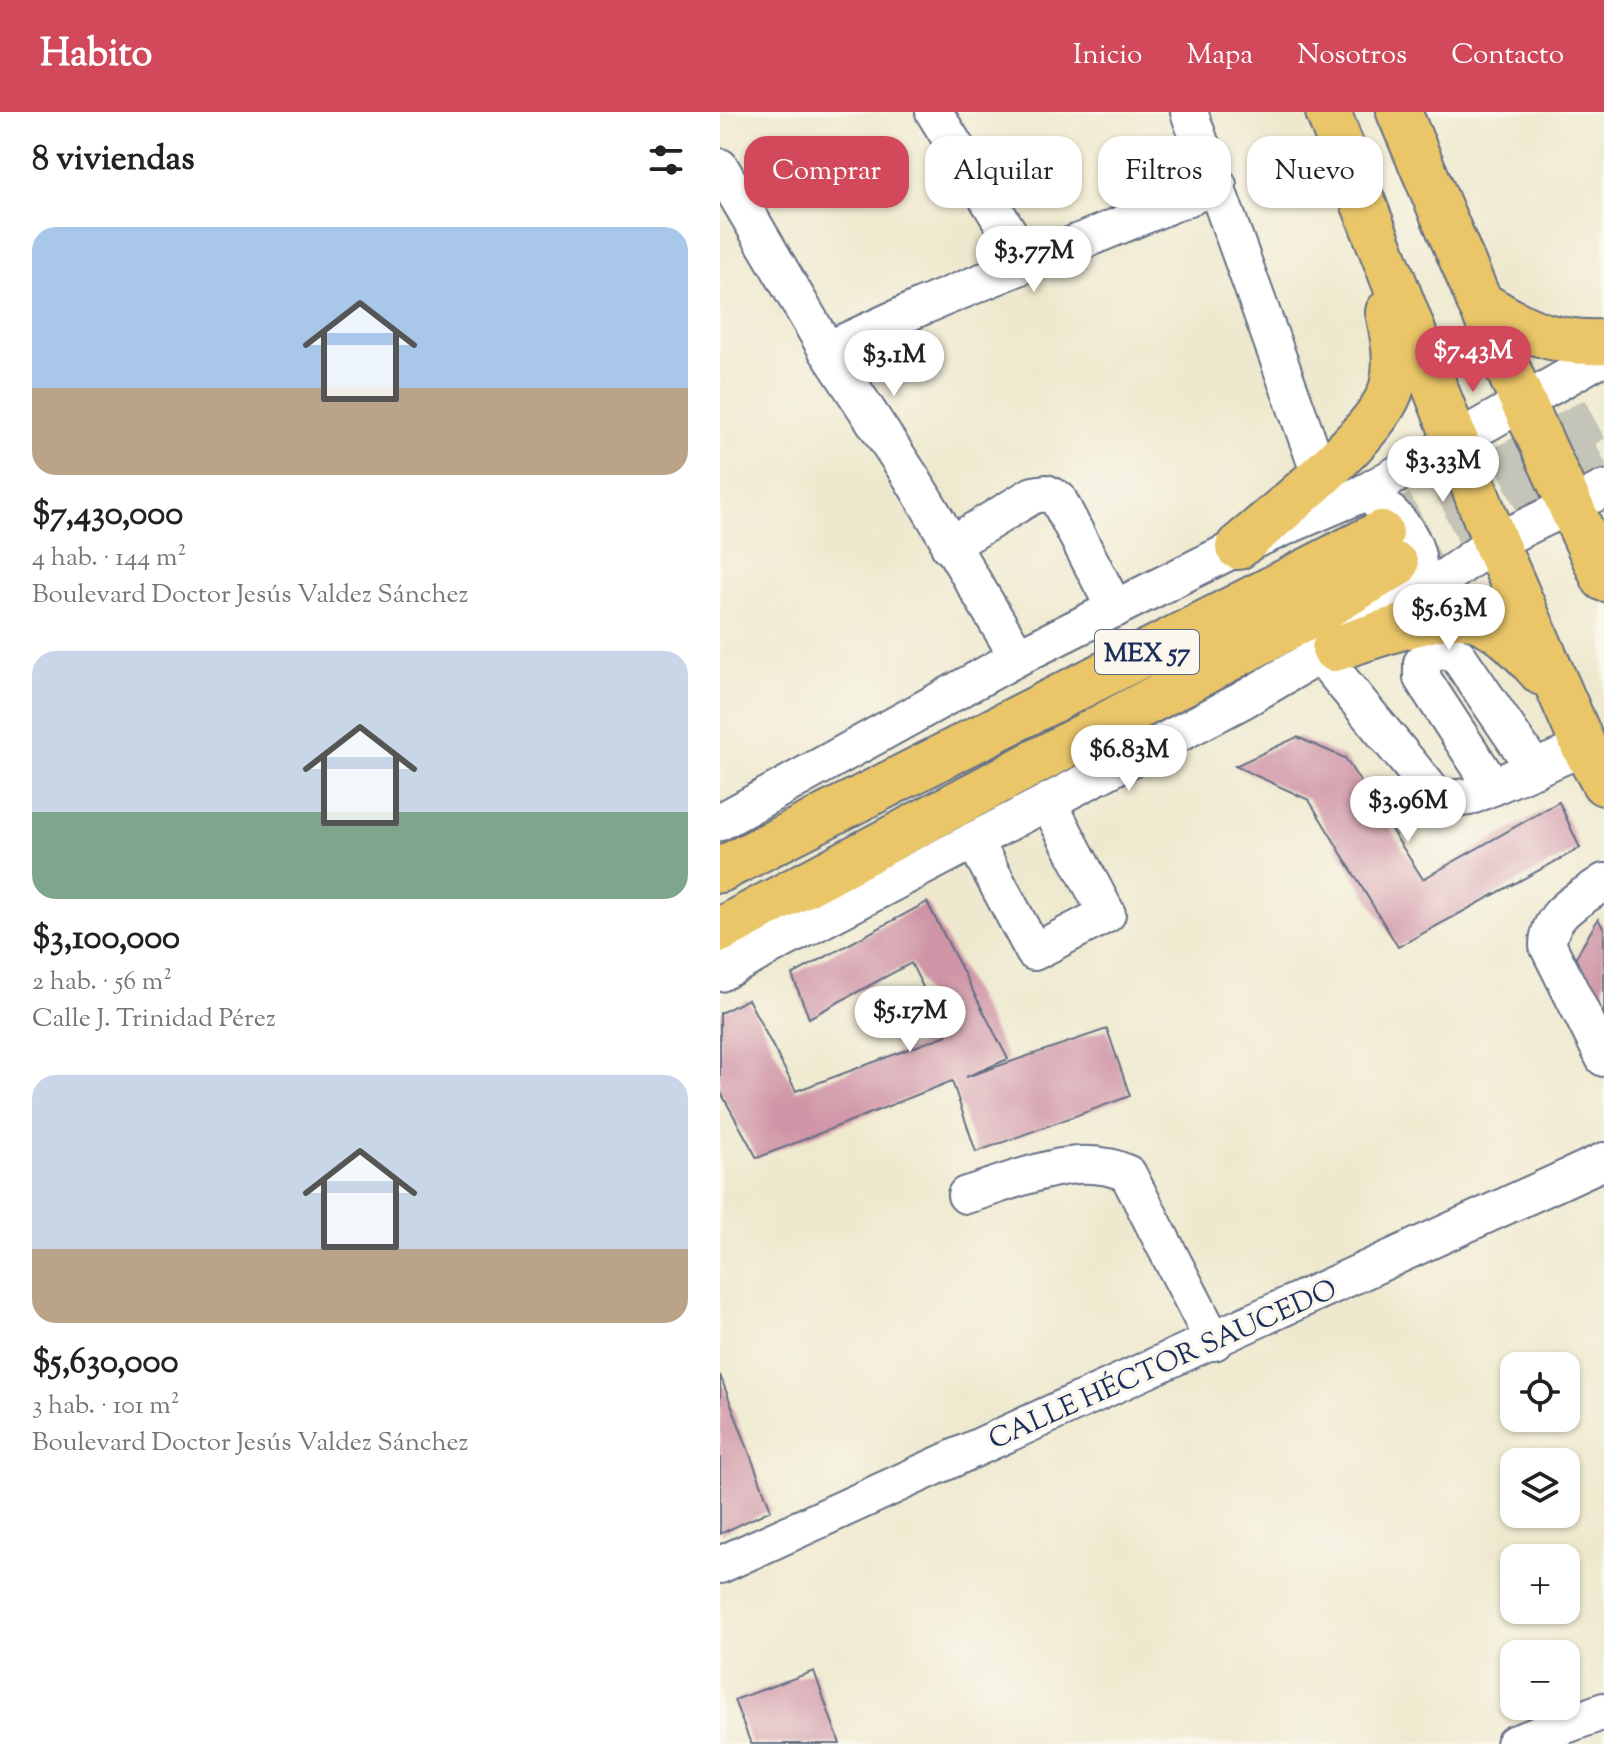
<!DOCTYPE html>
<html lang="es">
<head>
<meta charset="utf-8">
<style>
  body { margin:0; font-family:"Sorts Mill Goudy",serif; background:#f6f6f6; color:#222; height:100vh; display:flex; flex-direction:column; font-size:30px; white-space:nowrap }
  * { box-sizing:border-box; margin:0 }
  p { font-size:26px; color:#767676 }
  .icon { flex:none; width:44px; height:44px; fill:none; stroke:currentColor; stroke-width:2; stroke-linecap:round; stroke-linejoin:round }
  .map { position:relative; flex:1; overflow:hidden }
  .details { display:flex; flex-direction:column; background:#fff; width:720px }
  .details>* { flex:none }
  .top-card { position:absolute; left:24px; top:24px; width:740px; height:72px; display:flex; gap:16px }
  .fabs { position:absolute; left:780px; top:1240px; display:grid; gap:16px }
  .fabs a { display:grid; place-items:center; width:80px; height:80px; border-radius:16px; background:#fff; box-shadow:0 2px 6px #0004; font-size:40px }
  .price { position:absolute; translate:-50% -68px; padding:0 18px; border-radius:28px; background:#fff; color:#222; font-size:26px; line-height:52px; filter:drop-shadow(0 2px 4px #0008) }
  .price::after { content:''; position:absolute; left:50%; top:48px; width:24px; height:18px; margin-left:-12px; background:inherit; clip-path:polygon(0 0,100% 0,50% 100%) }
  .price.current { background:#d1495b; color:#fff }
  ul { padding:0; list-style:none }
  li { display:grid; align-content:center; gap:16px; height:424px; padding:0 32px }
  li span { display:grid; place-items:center; height:248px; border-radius:24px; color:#555 }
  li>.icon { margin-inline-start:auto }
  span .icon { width:144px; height:144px; fill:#fffc; stroke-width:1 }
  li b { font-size:34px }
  h2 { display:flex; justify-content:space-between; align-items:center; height:96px; padding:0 32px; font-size:34px }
  .chip { padding:0 28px; border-radius:24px; background:#fff; box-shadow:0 2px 6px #0004; font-size:28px; line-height:72px }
  .chip.current { background:#d1495b; color:#fff }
  header { display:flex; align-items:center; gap:48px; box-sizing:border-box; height:112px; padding:0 40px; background:#d1495b; color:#fff }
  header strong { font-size:38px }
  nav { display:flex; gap:44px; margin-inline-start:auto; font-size:28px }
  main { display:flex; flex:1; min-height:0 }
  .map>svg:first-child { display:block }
  .building { fill:#cf94a6 }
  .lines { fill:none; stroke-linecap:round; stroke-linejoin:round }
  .highway-tunnel { stroke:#c4c4b8; stroke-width:44; stroke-dasharray:44 22; stroke-linecap:butt }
  .minor-casing { stroke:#657085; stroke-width:40 }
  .major-casing { stroke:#657085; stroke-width:48 }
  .highway-casing { stroke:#657085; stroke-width:48 }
  .minor { stroke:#fff; stroke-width:36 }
  .major { stroke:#eac669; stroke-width:44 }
  .highway { stroke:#eac669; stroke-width:44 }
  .labels { text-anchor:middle; stroke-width:7; stroke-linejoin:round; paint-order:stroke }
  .shield { fill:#fbf7ec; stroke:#5e6b89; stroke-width:2 }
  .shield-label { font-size:26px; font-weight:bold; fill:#1b2f5e }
  .street-label { font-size:28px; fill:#1b2f5e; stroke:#fbf7ec }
</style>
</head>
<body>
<header>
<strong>Habito</strong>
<nav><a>Inicio</a><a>Mapa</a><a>Nosotros</a><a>Contacto</a></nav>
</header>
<main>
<section class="details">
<h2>8 viviendas<svg class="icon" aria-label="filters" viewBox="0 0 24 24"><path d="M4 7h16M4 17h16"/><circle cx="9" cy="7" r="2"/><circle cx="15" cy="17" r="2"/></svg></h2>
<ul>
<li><span style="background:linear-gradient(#a9c7e8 65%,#b9a48a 0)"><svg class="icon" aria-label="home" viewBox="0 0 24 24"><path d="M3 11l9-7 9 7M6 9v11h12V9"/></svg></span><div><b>$7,430,000</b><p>4 hab. · 144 m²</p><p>Boulevard Doctor Jesús Valdez Sánchez</p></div></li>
<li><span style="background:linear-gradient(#c9d6e8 65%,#7fa58c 0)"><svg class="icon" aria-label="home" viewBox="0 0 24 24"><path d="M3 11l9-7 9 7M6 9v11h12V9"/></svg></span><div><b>$3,100,000</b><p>2 hab. · 56 m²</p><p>Calle J. Trinidad Pérez</p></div></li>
<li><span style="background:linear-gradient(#c9d6e8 70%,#b9a48a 0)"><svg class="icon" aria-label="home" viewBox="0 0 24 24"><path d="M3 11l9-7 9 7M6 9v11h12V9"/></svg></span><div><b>$5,630,000</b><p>3 hab. · 101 m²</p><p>Boulevard Doctor Jesús Valdez Sánchez</p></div></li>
</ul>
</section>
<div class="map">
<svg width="884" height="1632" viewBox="0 0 884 1632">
  <rect width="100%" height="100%" fill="#fbf7ec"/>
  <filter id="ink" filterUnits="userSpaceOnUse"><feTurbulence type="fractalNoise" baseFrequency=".0125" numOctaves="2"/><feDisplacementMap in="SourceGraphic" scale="16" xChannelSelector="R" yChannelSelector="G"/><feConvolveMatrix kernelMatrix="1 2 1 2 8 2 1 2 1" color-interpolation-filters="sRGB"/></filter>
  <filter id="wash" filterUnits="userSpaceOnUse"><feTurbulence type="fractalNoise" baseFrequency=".006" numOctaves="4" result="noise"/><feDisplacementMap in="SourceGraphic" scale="32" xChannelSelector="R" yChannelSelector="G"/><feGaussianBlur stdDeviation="1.8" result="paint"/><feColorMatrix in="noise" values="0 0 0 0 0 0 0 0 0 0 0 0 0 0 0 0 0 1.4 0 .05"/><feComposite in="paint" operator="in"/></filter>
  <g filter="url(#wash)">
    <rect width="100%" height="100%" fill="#eee9ce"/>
    <g id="blocks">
      <g class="building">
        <polygon points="577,625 625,646 703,767 839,690 860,736 678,835 589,688 515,654"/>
        <polygon points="207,790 288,947 246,965 387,917 410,984 256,1040 232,969 37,1046 0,979 0,901 28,887 76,979 227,923 191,851 89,906 72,863"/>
        <polygon points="878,807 884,817 884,908 851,854"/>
        <polygon points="0,1263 51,1398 0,1422"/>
        <polygon points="94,1559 120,1632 31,1632 14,1588"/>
      </g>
    </g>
  </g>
  <g filter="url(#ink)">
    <use href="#blocks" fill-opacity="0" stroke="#657085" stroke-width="2"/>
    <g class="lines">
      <g class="highway-tunnel">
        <polyline points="661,421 884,302"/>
        <polyline points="676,453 884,348"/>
      </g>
      <g class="minor-casing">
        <g id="minor">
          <polyline points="214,0 308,152"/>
          <polyline points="469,0 600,362"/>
          <polyline points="0,55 107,238 191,365 298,545"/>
          <polyline points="107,238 201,195 498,73"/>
          <path d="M646 380C669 398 699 423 698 457 698 467 693 479 691 489"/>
          <polyline points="229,434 313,383 326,381 338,387 395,497"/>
          <polyline points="601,544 719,688 749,685 864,635"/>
          <polyline points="773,675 702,566 702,551 714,539 727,538 738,544 815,657"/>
          <polyline points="0,710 298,545 518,435 646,380 884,244"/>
          <polyline points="254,728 314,840 387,802 328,690"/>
          <path d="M884 770C859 788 828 801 828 834L884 946"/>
          <polyline points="0,861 523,588 690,490 775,430 884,377"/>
          <path d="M246 1083C296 1069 358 1037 408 1062L494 1230"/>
          <polyline points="0,1453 884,1049"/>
          <polyline points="794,1632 884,1599"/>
        </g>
      </g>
      <g class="major-casing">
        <g id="major">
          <polyline points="608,0 775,430 864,635 884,671"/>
          <polyline points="679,0 792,266 884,467"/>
          <path d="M759 190C803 218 830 232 884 230"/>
          <path d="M518 435C555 403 662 319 672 274 678 250 673 224 668 200"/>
          <path d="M614 537C644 528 726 496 754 506 783 516 802 539 822 561"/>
        </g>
      </g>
      <g class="highway-casing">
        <g id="highway">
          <polyline points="0,758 661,421"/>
          <polyline points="0,818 593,502 676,453"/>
        </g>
      </g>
      <use href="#minor" class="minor"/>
      <use href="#major" class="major"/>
      <use href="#highway" class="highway"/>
    </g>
  </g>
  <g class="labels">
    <rect class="shield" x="375" y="518" width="104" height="44" rx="6"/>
    <g class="shield-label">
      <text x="427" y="549">MEX 57</text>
    </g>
    <g class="street-label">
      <text transform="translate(442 1251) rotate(-24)" y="10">CALLE HÉCTOR SAUCEDO</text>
    </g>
  </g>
</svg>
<div class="fabs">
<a><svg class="icon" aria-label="locate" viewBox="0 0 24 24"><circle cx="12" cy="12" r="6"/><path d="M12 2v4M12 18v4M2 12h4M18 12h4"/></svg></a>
<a><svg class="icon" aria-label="layers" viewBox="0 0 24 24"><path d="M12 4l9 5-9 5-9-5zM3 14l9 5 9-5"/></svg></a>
<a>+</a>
<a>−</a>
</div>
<b class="price" style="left:314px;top:182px">$3.77M</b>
<b class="price current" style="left:753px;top:282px">$7.43M</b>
<b class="price" style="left:174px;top:286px">$3.1M</b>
<b class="price" style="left:723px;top:392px">$3.33M</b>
<b class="price" style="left:729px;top:540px">$5.63M</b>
<b class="price" style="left:409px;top:681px">$6.83M</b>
<b class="price" style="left:688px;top:732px">$3.96M</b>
<b class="price" style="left:190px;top:942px">$5.17M</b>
<div class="top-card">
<a class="chip current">Comprar</a>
<a class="chip">Alquilar</a>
<a class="chip">Filtros</a>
<a class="chip">Nuevo</a>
</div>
</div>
</main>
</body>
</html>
